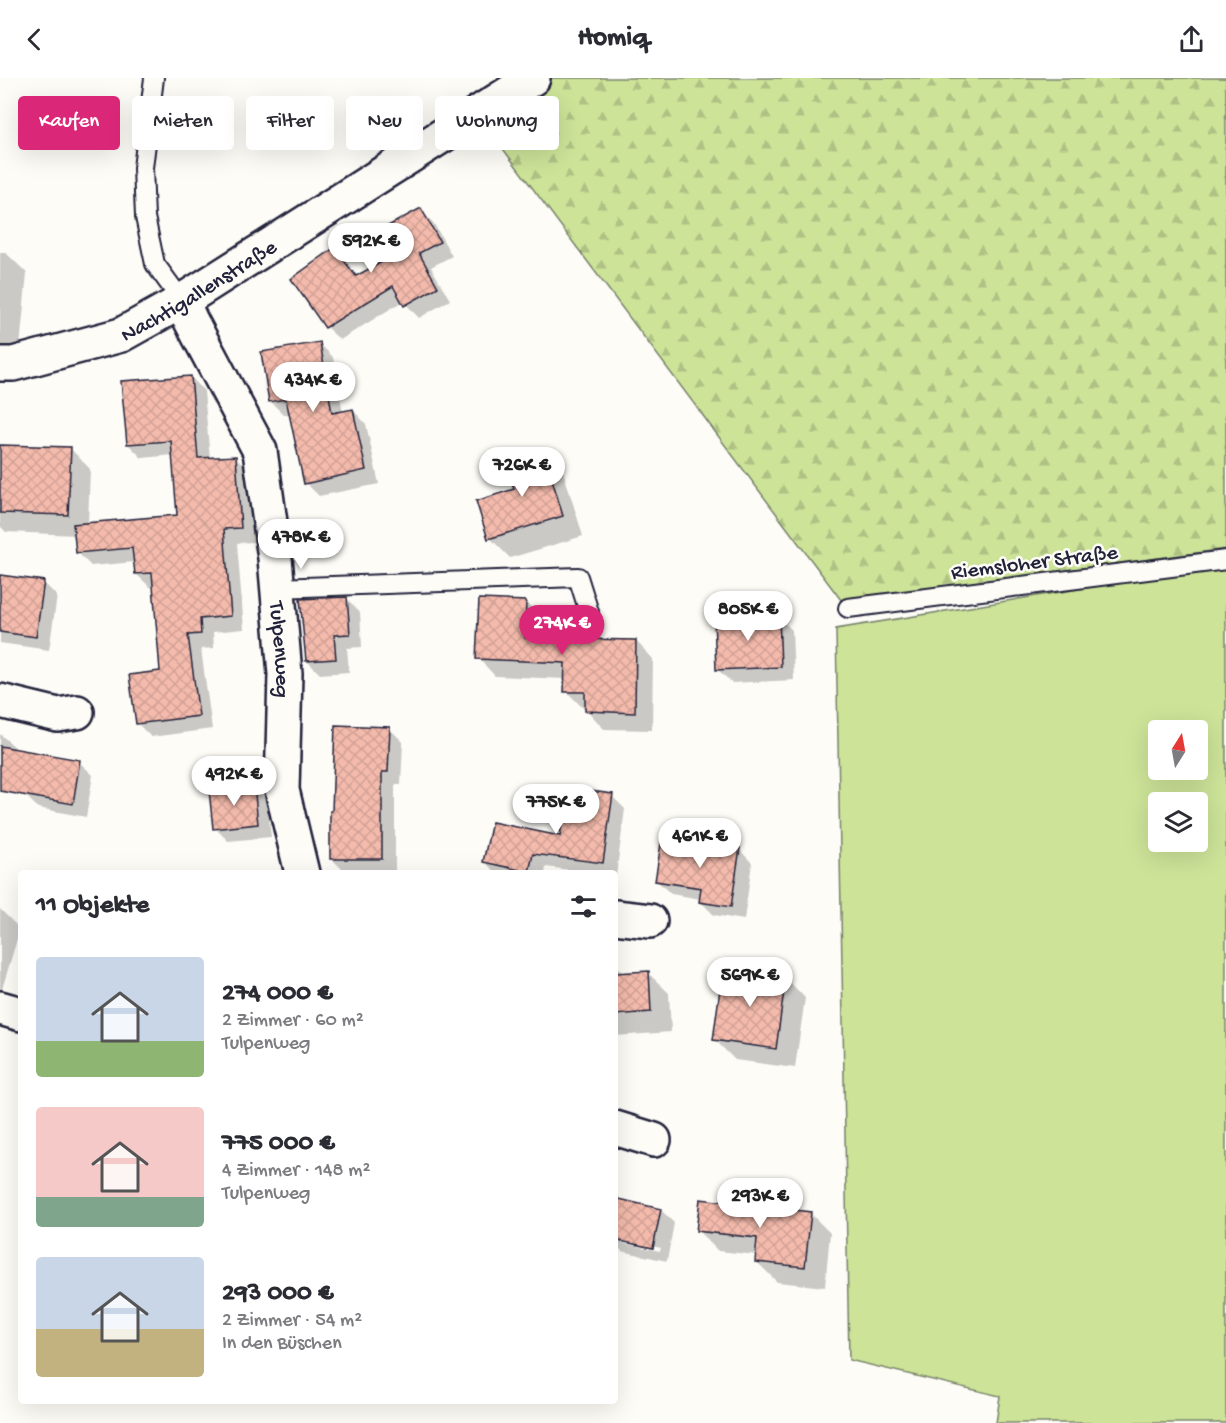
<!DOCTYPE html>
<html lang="de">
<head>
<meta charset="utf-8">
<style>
  body { margin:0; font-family:"Gochi Hand",sans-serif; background:#f7f7f7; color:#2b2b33; height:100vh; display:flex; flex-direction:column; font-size:22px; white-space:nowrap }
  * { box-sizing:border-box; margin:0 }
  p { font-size:20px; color:#7c7c81 }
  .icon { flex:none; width:33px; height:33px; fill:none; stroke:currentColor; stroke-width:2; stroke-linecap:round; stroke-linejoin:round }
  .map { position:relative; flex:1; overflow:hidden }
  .details { position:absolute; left:18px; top:792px; width:600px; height:534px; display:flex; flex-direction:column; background:#fff; border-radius:6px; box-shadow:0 6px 24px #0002 }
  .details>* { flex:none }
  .banner { position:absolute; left:18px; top:18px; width:600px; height:54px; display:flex; gap:12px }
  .needle { width:39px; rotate:11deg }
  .fabs { position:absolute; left:1148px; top:642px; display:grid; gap:12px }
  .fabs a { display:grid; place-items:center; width:60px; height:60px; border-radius:6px; background:#fff; box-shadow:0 6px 24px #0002; font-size:30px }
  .price { position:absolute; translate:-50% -51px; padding:0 14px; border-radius:21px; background:#fff; color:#222; font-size:20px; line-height:39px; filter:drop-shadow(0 2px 3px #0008) }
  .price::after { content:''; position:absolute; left:50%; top:36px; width:18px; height:14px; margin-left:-9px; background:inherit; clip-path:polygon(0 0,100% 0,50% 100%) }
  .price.current { background:#db2777; color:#fff }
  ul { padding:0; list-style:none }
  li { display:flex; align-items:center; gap:18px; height:150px; padding:0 18px }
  li span { display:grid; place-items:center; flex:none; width:168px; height:120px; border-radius:6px; color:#555 }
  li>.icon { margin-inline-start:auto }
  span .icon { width:72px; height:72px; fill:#fffc; stroke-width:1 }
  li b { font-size:26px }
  h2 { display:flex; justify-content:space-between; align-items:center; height:72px; padding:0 18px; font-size:26px }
  .tag { padding:0 21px; border-radius:6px; background:#fff; box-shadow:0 6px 24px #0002; font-size:21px; line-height:54px }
  .tag.current { background:#db2777; color:#fff }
  header { display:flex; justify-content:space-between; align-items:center; height:78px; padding:0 18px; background:#fff; font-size:27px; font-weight:700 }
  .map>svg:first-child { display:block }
  .grass { fill:#cce398; stroke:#77826a; stroke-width:1.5; fill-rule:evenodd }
  .forest { fill:url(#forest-firs); stroke:#77826a; stroke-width:1.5 }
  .shadow { fill:#0003; fill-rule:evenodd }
  .building { fill:url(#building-cross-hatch); stroke:#22223b; stroke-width:1.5 }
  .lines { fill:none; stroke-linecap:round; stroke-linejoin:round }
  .lane-casing { stroke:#22223b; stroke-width:22 }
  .street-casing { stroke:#22223b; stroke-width:38 }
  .secondary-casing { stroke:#22223b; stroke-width:38 }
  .lane { stroke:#fdfcf7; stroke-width:18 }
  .street { stroke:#fdfcf7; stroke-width:33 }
  .secondary { stroke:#fdfcf7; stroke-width:33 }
  .labels { text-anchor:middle; stroke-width:5; stroke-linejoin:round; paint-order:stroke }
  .street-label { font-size:22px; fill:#22223b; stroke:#fdfcf7 }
</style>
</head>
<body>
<header><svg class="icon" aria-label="back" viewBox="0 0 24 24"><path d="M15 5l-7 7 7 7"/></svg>Homiq<svg class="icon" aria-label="share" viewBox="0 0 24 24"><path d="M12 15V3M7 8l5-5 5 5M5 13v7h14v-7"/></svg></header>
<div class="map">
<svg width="1226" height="1345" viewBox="0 0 1226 1345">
  <defs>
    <pattern id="forest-firs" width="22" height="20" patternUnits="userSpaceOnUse" patternTransform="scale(1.5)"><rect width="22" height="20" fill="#cce398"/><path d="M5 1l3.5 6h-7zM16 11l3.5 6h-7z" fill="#afc284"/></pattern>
    <pattern id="building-cross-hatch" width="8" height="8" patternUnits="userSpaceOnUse" patternTransform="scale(1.5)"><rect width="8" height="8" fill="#f4bbac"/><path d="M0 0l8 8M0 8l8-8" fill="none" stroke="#d1a095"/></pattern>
  </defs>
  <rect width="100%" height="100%" fill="#fdfcf7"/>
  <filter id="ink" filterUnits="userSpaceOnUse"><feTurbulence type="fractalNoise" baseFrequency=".0167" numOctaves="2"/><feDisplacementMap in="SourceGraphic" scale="12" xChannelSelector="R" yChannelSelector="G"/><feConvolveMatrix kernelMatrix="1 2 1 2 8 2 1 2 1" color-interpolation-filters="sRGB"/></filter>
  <g filter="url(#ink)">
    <path class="grass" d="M1226 487V1345H996L1000 1318 849 1282 836 551ZM1158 652H1197V692H1158ZM1158 724H1197V764H1158Z"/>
    <polygon class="forest" points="547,0 1226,0 1226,471 841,522 480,40"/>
    <g class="shadow">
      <polygon points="421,132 434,146 452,178 431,189 450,222 419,240 403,223 340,262 326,249 334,172 358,199 404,173"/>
      <polygon points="0,174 6,175 27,195 19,280 0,278"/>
      <polygon points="320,266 333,279 343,335 353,332 366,346 379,406 319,418 306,405 291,336 284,337 271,324"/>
      <polygon points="191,299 204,313 210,381 235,379 249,393 254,464 237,465 244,551 213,554 214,570 201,571 212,651 151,659 137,645 161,594 155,509 150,509 136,496 135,484 91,488 77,474 76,457 6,454 0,448 0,368 70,370 90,391 88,446 178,438 174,377 142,380 128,366"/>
      <polygon points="542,373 563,393 583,458 510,480 490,460 516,412"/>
      <polygon points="0,498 43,504 57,518 49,572 0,565"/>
      <polygon points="346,520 360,534 362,569 347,570 349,594 320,596 307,583"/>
      <polygon points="526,524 544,542 543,561 636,563 653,581 652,652 604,651 586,631 584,631 566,613 566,601 495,598 478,580"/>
      <polygon points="778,539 792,552 794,602 732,605 718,592"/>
      <polygon points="389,650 403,664 401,707 395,707 395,794 345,794 331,780"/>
      <polygon points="0,656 16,670 15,673 79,684 93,697 86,739 38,730 26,718 0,713"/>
      <polygon points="254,709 267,722 271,759 228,763 215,750"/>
      <polygon points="612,718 625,731 616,798 615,795 595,795 546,789 545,795 496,795 485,784 561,760"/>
      <polygon points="739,771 752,785 744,842 714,837 701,824 701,821 671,816 657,803"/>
      <polygon points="0,831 20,851 0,918"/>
      <polygon points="615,887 624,896 648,895 669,915 671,954 615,958"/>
      <polygon points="785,899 805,920 795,990 735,982 715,962"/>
      <path d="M615 1125 661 1132 674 1145 667 1183 622 1173 615 1167ZM622 1162 661 1170 660 1173 622 1165Z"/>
      <polygon points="810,1135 830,1155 825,1209 777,1204 757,1184 757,1177 718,1173 698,1153"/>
    </g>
    <g class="building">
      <polygon points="421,130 440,164 419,175 438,209 404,228 393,208 325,250 291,201 334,170 356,198 402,173 388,148"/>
      <polygon points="320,264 332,335 353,331 366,392 304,406 286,321 269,324 261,274"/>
      <polygon points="191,298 198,380 236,378 241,450 224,451 231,538 200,541 201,556 188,557 199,638 136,646 129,597 160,593 152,495 135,496 132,470 76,475 73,446 177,437 171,363 127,366 121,303"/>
      <polygon points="0,367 71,369 68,437 0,435"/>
      <polygon points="543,371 563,438 488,461 476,423 514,411 505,383"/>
      <polygon points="0,497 44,503 36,559 0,554"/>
      <polygon points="347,519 350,556 334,557 336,581 306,583 300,521"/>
      <polygon points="479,521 526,523 525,560 636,562 635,635 585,633 585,614 564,614 565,585 476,581"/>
      <polygon points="779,537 781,589 716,592 714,540"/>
      <polygon points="335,647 390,649 388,694 382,694 382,781 330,781 330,733 332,733"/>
      <polygon points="0,668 80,682 73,726 0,713"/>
      <polygon points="254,707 258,746 213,751 209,712"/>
      <polygon points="567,710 613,716 603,785 533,776 529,794 483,784 492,744 560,758"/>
      <polygon points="662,759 740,770 731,829 699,824 701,810 655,803"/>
      <polygon points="723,889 786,898 776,971 713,962"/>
      <polygon points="649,893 651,934 615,937 615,895"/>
      <polygon points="615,1120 661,1131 653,1170 615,1162"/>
      <polygon points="700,1121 811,1134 805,1189 755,1184 757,1160 696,1153"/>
    </g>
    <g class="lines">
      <g class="lane-casing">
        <g id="lane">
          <polyline points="154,0 143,90 145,139 155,186 182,223"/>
          <polyline points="277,510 578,499 589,534"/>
          <polyline points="848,530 1226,482"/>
        </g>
      </g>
      <g class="street-casing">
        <g id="street">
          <path id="s1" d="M182 223 191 243 260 373 275 480 285 596 282 712 302 795"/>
          <polyline points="0,623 58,637 77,634"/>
          <polyline points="615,839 650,843"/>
          <polyline points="0,930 21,936"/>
          <polyline points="615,1050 654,1062"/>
        </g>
      </g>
      <g class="secondary-casing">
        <g id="secondary">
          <path id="s2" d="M0 286H13L121 257 182 223 533 0"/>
        </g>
      </g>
      <use href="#lane" class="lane"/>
      <use href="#street" class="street"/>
      <use href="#secondary" class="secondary"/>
    </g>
  </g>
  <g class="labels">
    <g class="street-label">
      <text dy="8" stroke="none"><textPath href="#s2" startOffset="214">Nachtigallenstraße</textPath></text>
      <text transform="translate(1034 482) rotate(-7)" y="8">Riemsloher Straße</text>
      <text dy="8" stroke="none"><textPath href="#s1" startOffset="369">Tulpenweg</textPath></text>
    </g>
  </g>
</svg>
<div class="fabs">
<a><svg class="needle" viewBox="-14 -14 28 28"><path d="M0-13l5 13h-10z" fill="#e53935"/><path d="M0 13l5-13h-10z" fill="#7c7c81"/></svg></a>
<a><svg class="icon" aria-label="layers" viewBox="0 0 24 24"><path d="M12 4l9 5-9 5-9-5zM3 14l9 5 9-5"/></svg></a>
</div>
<b class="price" style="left:371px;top:196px">592K €</b>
<b class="price" style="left:313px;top:335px">434K €</b>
<b class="price" style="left:522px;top:420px">726K €</b>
<b class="price" style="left:301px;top:492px">478K €</b>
<b class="price" style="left:748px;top:564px">805K €</b>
<b class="price current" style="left:562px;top:578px">274K €</b>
<b class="price" style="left:234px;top:729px">492K €</b>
<b class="price" style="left:556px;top:757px">775K €</b>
<b class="price" style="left:700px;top:791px">461K €</b>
<b class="price" style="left:750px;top:930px">569K €</b>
<b class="price" style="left:760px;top:1151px">293K €</b>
<div class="banner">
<a class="tag current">Kaufen</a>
<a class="tag">Mieten</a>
<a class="tag">Filter</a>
<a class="tag">Neu</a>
<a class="tag">Wohnung</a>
</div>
<section class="details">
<h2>11 Objekte<svg class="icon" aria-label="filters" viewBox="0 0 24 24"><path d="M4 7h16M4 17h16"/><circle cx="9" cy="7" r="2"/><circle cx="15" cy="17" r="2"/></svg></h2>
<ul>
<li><span style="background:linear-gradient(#c9d6e8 70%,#8fb573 0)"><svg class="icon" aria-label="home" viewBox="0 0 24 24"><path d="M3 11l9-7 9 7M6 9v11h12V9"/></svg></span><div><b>274 000 €</b><p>2 Zimmer · 60 m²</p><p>Tulpenweg</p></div></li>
<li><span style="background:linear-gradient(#f6c9c9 75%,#7fa58c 0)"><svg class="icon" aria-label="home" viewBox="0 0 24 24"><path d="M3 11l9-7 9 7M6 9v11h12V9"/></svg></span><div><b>775 000 €</b><p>4 Zimmer · 148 m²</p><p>Tulpenweg</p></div></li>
<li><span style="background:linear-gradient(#c9d6e8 60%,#c2b280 0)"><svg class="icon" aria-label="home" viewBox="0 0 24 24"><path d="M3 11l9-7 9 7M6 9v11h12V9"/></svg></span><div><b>293 000 €</b><p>2 Zimmer · 54 m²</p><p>In den Büschen</p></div></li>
</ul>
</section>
</div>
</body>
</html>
